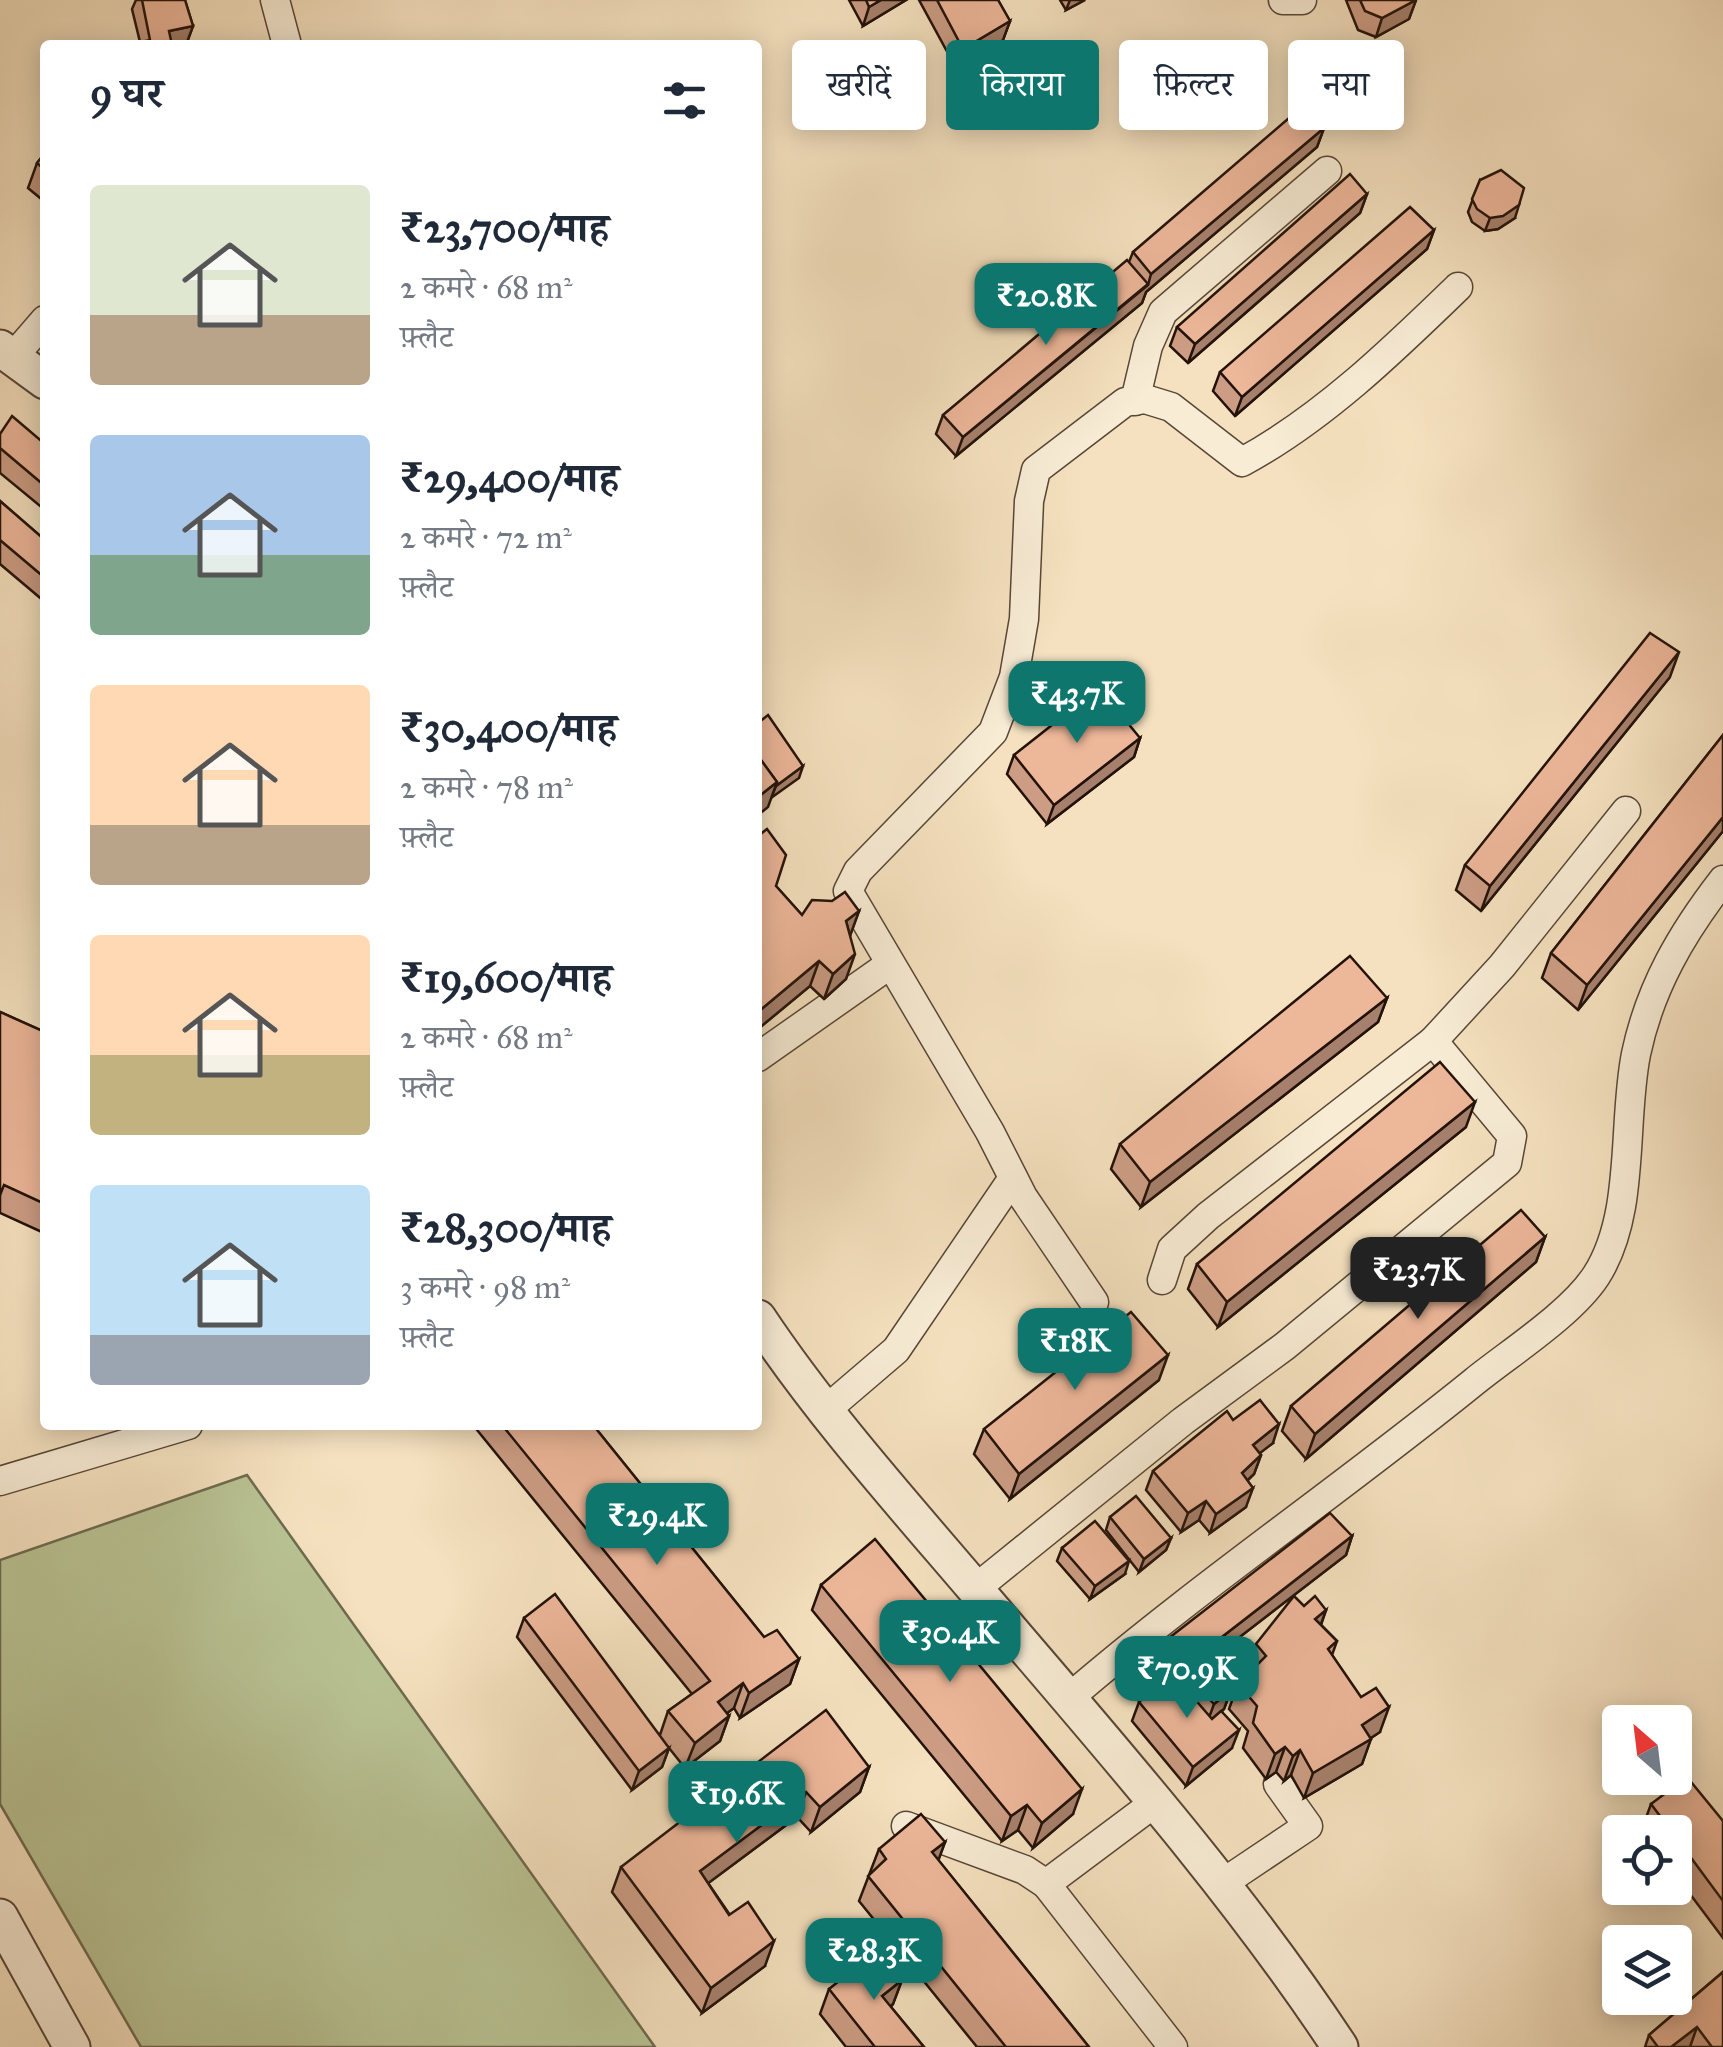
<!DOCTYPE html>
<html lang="hi">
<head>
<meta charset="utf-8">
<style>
  body { margin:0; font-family:"IM FELL Great Primer","Noto Serif Devanagari",serif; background:#f6f6f7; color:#1f2937; height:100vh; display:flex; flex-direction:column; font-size:38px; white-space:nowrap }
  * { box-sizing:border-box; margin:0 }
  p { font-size:32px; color:#747a83 }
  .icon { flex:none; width:55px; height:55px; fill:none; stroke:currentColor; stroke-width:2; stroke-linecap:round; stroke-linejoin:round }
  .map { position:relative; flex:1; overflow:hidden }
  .panel { position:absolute; left:40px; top:40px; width:722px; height:1390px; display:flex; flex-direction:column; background:#fff; border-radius:10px; box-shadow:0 5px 25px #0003 }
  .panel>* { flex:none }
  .banner { position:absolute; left:792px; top:40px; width:780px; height:90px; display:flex; gap:20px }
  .needle { width:65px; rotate:332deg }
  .controls { position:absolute; left:1602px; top:1705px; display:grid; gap:20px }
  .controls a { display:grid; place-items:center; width:90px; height:90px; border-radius:10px; background:#fff; box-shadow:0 5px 25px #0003; font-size:50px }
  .price { position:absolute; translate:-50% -85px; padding:0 22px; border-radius:20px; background:#0f766e; color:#fff; font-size:32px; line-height:65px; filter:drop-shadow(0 2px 5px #0008) }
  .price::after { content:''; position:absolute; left:50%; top:60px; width:30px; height:22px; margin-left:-15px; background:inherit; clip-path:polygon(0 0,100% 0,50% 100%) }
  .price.on { background:#222; color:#fff }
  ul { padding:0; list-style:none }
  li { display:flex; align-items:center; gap:30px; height:250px; padding:0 50px }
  li span { display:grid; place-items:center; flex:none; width:280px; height:200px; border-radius:10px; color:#555 }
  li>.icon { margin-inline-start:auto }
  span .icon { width:120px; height:120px; fill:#fffc; stroke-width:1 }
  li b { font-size:42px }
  h2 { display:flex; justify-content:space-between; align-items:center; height:120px; padding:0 50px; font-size:42px }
  .tag { padding:0 35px; border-radius:10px; background:#fff; box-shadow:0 5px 25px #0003; font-size:35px; line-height:90px }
  .tag.on { background:#0f766e; color:#fff }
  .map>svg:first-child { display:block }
  .green { fill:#b9c394; stroke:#6e6a4f; stroke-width:2.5 }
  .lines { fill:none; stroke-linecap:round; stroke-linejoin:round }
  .minor-casing { stroke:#584637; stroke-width:31 }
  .tertiary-casing { stroke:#584637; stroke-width:39 }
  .minor { stroke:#f8ecd5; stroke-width:28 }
  .tertiary { stroke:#f8ecd5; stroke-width:35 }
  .wall { fill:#cc9d84; stroke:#23120a; stroke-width:2.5 }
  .shaded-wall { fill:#a6806c; stroke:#23120a; stroke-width:2.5 }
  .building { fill:#edb79a; stroke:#23120a; stroke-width:2.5 }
</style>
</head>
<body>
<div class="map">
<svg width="1723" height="2047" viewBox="0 0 1723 2047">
  <rect width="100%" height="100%" fill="#f5e1bf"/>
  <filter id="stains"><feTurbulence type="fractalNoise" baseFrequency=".002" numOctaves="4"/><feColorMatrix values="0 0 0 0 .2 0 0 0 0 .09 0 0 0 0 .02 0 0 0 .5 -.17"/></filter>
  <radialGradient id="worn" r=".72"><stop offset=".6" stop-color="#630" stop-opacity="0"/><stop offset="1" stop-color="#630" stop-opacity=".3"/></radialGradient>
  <polygon class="green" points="247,1475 655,2047 141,2047 0,1804 0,1560"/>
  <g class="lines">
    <g class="minor-casing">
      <g id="minor">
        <polyline points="275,0 287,45"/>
        <polyline points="1283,0 1302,0"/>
        <polyline points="13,357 45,320"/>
        <polyline points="1135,401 1148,346 1163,312 1327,171"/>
        <polyline points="758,1057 889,965"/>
        <polyline points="1162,1280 1172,1249 1208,1216 1433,1041"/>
        <path d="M1094 1302 1023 1197 990 1132 848 891 858 871 993 732 1014 677 1024 619 1029 501 1036 470 1125 402 1145 399 1171 407 1242 462C1323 418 1392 351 1458 287"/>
        <polyline points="827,1409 896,1350 1013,1178"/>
        <polyline points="0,1481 188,1425"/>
        <polyline points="975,1589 1183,1421 1285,1346 1507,1163 1512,1136 1433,1041 1502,966 1626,811"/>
        <path d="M1069 1698C1199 1586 1342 1489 1475 1381 1511 1352 1571 1314 1596 1276 1636 1214 1622 1124 1636 1054 1650 987 1682 933 1723 880"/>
        <polyline points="906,1826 1025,1870 1046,1884 1153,1804"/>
        <polyline points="1046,1884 1173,2047"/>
        <polyline points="1220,1885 1308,1826 1278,1784"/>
      </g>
    </g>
    <g class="tertiary-casing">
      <g id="tertiary">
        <polyline points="0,348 45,381"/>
        <path d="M758 1318C822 1414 901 1502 976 1590 1101 1737 1234 1886 1340 2047"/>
        <polyline points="0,1917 72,2047"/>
      </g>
    </g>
    <use href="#minor" class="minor"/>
    <use href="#tertiary" class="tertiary"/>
  </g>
  <g class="wall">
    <polygon points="136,0 185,0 193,26 186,45 140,42 132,9"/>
    <polygon points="849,0 906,0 863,26"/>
    <polygon points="919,0 998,0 1010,21 1003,40 956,68"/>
    <polygon points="1060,0 1085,0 1066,10"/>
    <polygon points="1346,0 1416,0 1409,19 1376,37 1358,30"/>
    <polygon points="1324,128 1317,147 1146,292 1142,303 956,456 936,434 943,415 1129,262 1133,252"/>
    <polygon points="45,153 45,202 28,188 37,163"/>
    <polygon points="1480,180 1515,218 1498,229 1485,231 1472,222 1468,212"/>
    <polygon points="1367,194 1360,213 1188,363 1170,346 1177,327"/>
    <polygon points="1434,230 1427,249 1235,416 1213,391 1220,372"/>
    <polygon points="0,434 45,444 45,510 0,473"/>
    <polygon points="0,501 45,540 45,602 0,564"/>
    <polygon points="1670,677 1481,911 1456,890 1465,865"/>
    <polygon points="1723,735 1723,831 1578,1010 1542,978 1551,953"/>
    <polygon points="1140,738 1134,757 1047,824 1007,774 1014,755"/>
    <polygon points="758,836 776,886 802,915 859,911 850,935 846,979 824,999 810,986 758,1029"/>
    <polygon points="1387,998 1378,1022 1141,1207 1111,1169 1120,1144"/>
    <polygon points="0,1012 45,1032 44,1233 0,1213"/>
    <polygon points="1466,1127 1218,1327 1188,1289 1197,1264"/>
    <polygon points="1545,1237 1536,1262 1306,1459 1282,1431 1291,1406"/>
    <polygon points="1159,1380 1010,1499 974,1454 984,1429"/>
    <polygon points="1233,1420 1273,1443 1259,1453 1261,1455 1254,1474 1247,1481 1246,1507 1210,1533 1199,1520 1181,1532 1146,1490 1153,1471"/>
    <polygon points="473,1425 593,1425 764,1637 799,1659 790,1684 740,1718 734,1708 727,1713 729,1716 720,1741 685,1768 669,1748 662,1767 632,1790 517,1637 524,1618 660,1735 668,1711 692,1694"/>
    <polygon points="1110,1517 1171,1538 1166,1550 1139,1572 1106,1530"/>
    <polygon points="1352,1536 1346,1555 1207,1662 1231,1690 1224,1709 1222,1711 1232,1748 1186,1786 1132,1721 1139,1702 1167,1679 1153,1664 1160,1645"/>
    <polygon points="1062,1548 1125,1574 1090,1599 1057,1561"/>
    <polygon points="821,1585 1073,1814 1033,1848 1018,1830 1002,1841 812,1610"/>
    <polygon points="1304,1606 1326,1610 1321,1625 1337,1641 1332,1655 1380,1732 1371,1738 1362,1764 1304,1798 1291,1775 1284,1781 1276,1772 1266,1779 1243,1748 1248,1731 1229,1709 1238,1684 1249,1672 1246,1669 1256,1644"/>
    <polygon points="869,1767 860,1792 811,1832 797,1817 708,1883 765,1966 702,2013 612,1892 621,1867"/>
    <polygon points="1651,1804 1723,1821 1723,1938 1675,1874 1675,1832 1645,1832 1642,1829"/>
    <polygon points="945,1842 938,1860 1089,2047 977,2047 859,1901 879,1849"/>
    <polygon points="1723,1972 1723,2047 1645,2047 1649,2035"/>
    <polygon points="902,1980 893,2004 891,2007 924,2047 846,2047 820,2014 829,1989"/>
  </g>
  <g class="shaded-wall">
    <polygon points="881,0 906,0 863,26 869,7"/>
    <polygon points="1070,0 1085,0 1066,10"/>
    <polygon points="1416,0 1409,19 1376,37 1382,18"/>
    <polygon points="1010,21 1003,40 956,68 963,49"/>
    <polygon points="193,26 186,45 163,45 169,31"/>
    <polygon points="1324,128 1317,147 1146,292 1142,303 956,456 963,437 1148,285 1151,274"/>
    <polygon points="1367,194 1360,213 1188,363 1195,344"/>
    <polygon points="1519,205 1515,218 1498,229 1485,231 1490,218"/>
    <polygon points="1434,230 1427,249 1235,416 1242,397"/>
    <polygon points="1679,652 1670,677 1481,911 1490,886"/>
    <polygon points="1140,738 1134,757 1047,824 1054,805"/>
    <polygon points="803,766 799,778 771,798 776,786"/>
    <polygon points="777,782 768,807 758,815 758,797"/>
    <polygon points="1723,817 1723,831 1578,1010 1587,985"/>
    <polygon points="859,911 850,936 846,921"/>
    <polygon points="855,954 846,979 824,999 833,974"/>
    <polygon points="819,961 810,986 758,1029 758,1012"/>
    <polygon points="1387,998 1378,1022 1141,1207 1150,1182"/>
    <polygon points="1475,1102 1466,1127 1218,1327 1227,1302"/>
    <polygon points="1545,1237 1536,1262 1306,1459 1315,1434"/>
    <polygon points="1168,1355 1159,1380 1010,1499 1019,1474"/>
    <polygon points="1279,1424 1273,1443 1246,1464 1253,1445"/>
    <polygon points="1261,1455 1254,1474 1235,1492 1242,1473"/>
    <polygon points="1253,1488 1246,1507 1210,1533 1216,1514"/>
    <polygon points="1206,1501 1199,1520 1181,1532 1188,1513"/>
    <polygon points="1352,1536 1346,1555 1193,1673 1200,1654"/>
    <polygon points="1171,1538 1166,1550 1139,1572 1144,1559"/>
    <polygon points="1129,1561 1125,1574 1090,1599 1095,1586"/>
    <polygon points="1326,1610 1317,1635 1315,1619"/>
    <polygon points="799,1659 790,1684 740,1718 749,1693"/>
    <polygon points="743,1683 734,1708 708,1727 718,1702"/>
    <polygon points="1231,1690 1224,1709 1207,1723 1214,1704"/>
    <polygon points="1389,1707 1380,1732 1354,1749 1371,1739 1362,1764 1304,1798 1313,1773 1362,1725"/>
    <polygon points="729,1716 720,1741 685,1768 695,1743"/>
    <polygon points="1239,1730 1232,1748 1186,1786 1193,1767"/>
    <polygon points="1285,1747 1276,1772 1266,1779 1275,1754"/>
    <polygon points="669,1748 662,1767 632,1790 639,1771"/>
    <polygon points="1300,1750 1291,1775 1284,1781 1293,1756"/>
    <polygon points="869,1767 860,1792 811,1832 820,1807"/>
    <polygon points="1082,1789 1073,1814 1033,1848 1042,1823"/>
    <polygon points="806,1792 797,1817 691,1896 700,1871"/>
    <polygon points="1027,1805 1018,1830 1002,1841 1011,1816"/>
    <polygon points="945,1842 936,1867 932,1852"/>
    <polygon points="774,1941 765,1966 702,2013 711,1988"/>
    <polygon points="902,1980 893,2004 873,2021 882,1996"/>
    <polygon points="1697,2027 1690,2047 1671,2047"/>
  </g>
  <g class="building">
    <polygon points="142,0 185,0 193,26 169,31 172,45 128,45 150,40"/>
    <polygon points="866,0 881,0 869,7"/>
    <polygon points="937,0 998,0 1010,21 963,49"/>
    <polygon points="1360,0 1416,0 1382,18 1365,11"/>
    <polygon points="1303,106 1324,128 1151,274 1133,252"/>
    <polygon points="45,153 45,170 37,163"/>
    <polygon points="1501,170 1524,188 1519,205 1503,216 1490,218 1477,209 1472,199 1480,180"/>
    <polygon points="1350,174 1367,194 1195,344 1177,327"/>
    <polygon points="1410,207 1434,230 1242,397 1220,372"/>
    <polygon points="1127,260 1148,284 963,437 943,415"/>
    <polygon points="12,416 45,444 45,486 0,448 0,434"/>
    <polygon points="0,501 45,540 45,578 0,540"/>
    <polygon points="1650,633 1679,652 1490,886 1465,865"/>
    <polygon points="1099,688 1140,738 1054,805 1014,755"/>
    <polygon points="768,715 803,766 776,786 777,782 758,756 758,723"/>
    <polygon points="1723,735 1723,817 1587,985 1551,953"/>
    <polygon points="758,756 777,782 758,797"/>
    <polygon points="767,829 786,855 776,886 802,915 812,900 832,901 845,892 859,911 846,921 855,954 833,974 819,961 758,1012 758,836"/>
    <polygon points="1350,956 1387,998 1150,1182 1120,1144"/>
    <polygon points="0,1012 45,1032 45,1096 43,1102 45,1104 45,1204 4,1185 0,1195"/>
    <polygon points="1440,1062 1475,1102 1227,1302 1197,1264"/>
    <polygon points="1521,1210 1545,1237 1315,1434 1291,1406"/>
    <polygon points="1131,1312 1168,1355 1019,1474 984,1429"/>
    <polygon points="1260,1400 1279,1424 1253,1445 1261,1455 1242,1473 1253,1488 1216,1514 1206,1501 1188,1513 1153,1471 1227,1411 1233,1420"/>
    <polygon points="502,1425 593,1425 764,1637 777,1630 799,1659 749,1693 743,1683 718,1702 729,1716 695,1743 668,1711 710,1681"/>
    <polygon points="1136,1496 1171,1538 1144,1559 1110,1517"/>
    <polygon points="1330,1513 1352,1536 1200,1654 1231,1690 1214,1704 1160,1645"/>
    <polygon points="1095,1521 1129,1561 1095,1586 1062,1548"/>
    <polygon points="875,1539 1082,1789 1042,1823 1027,1805 1011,1816 821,1585"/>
    <polygon points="555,1594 669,1748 639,1771 524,1618"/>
    <polygon points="1294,1596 1304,1606 1315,1596 1326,1610 1315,1619 1337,1641 1328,1649 1361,1697 1376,1688 1389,1707 1362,1725 1371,1739 1313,1773 1300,1750 1293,1756 1285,1747 1275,1754 1253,1723 1257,1706 1238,1684 1266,1656 1256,1644"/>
    <polygon points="1173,1674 1212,1719 1221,1711 1239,1730 1193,1767 1139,1702"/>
    <polygon points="826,1710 869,1767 820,1807 806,1792 700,1871 729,1915 748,1902 774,1941 711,1988 621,1867"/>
    <polygon points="1687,1777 1723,1821 1723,1901 1675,1836 1675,1832 1672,1832 1651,1804"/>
    <polygon points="921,1814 945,1842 932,1852 1089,2047 1006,2047 868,1876 886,1859 879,1849"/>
    <polygon points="878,1950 902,1980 882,1996 924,2047 875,2047 829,1989"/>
    <polygon points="1723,1972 1723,2047 1712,2047 1697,2027 1671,2047 1658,2047 1649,2035"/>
  </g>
  <rect width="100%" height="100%" filter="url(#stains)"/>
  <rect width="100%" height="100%" fill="url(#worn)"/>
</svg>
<div class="controls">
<a><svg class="needle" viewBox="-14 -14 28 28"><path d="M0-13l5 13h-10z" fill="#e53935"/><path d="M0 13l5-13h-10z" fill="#747a83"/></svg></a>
<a><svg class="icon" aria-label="locate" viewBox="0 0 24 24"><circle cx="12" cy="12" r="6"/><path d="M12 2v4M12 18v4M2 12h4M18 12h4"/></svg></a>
<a><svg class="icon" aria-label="layers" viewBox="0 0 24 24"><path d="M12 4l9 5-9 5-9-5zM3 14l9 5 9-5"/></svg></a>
</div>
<b class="price" style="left:1046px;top:348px">₹20.8K</b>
<b class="price" style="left:1077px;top:746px">₹43.7K</b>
<b class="price on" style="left:1418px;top:1322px">₹23.7K</b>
<b class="price" style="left:1075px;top:1393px">₹18K</b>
<b class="price" style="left:657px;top:1568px">₹29.4K</b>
<b class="price" style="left:950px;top:1685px">₹30.4K</b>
<b class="price" style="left:1187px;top:1721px">₹70.9K</b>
<b class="price" style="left:737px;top:1846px">₹19.6K</b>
<b class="price" style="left:874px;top:2003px">₹28.3K</b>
<div class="banner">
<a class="tag">खरीदें</a>
<a class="tag on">किराया</a>
<a class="tag">फ़िल्टर</a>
<a class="tag">नया</a>
</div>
<section class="panel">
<h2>9 घर<svg class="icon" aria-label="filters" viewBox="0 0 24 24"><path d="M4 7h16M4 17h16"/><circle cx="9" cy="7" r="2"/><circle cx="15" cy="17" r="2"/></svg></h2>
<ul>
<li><span style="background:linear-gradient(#dfe7d0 65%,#b9a48a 0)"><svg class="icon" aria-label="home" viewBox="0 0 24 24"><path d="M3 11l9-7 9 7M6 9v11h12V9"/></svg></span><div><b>₹23,700/माह</b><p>2 कमरे · 68 m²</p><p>फ़्लैट</p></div></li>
<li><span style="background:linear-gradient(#a9c7e8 60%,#7fa58c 0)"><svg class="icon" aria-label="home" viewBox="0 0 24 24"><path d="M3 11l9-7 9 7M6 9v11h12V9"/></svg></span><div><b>₹29,400/माह</b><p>2 कमरे · 72 m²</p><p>फ़्लैट</p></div></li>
<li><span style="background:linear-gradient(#ffd9b3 70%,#b9a48a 0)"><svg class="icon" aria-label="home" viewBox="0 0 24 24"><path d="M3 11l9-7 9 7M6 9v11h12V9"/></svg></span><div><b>₹30,400/माह</b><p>2 कमरे · 78 m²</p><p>फ़्लैट</p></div></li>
<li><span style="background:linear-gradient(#ffd9b3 60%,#c2b280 0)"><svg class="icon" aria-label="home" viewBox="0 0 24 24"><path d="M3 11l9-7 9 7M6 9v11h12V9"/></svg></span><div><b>₹19,600/माह</b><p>2 कमरे · 68 m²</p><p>फ़्लैट</p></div></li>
<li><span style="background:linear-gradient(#bfe0f5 75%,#9aa5b1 0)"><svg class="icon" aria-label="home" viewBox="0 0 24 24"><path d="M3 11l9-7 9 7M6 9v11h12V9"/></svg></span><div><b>₹28,300/माह</b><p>3 कमरे · 98 m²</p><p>फ़्लैट</p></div></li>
</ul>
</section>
</div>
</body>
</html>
